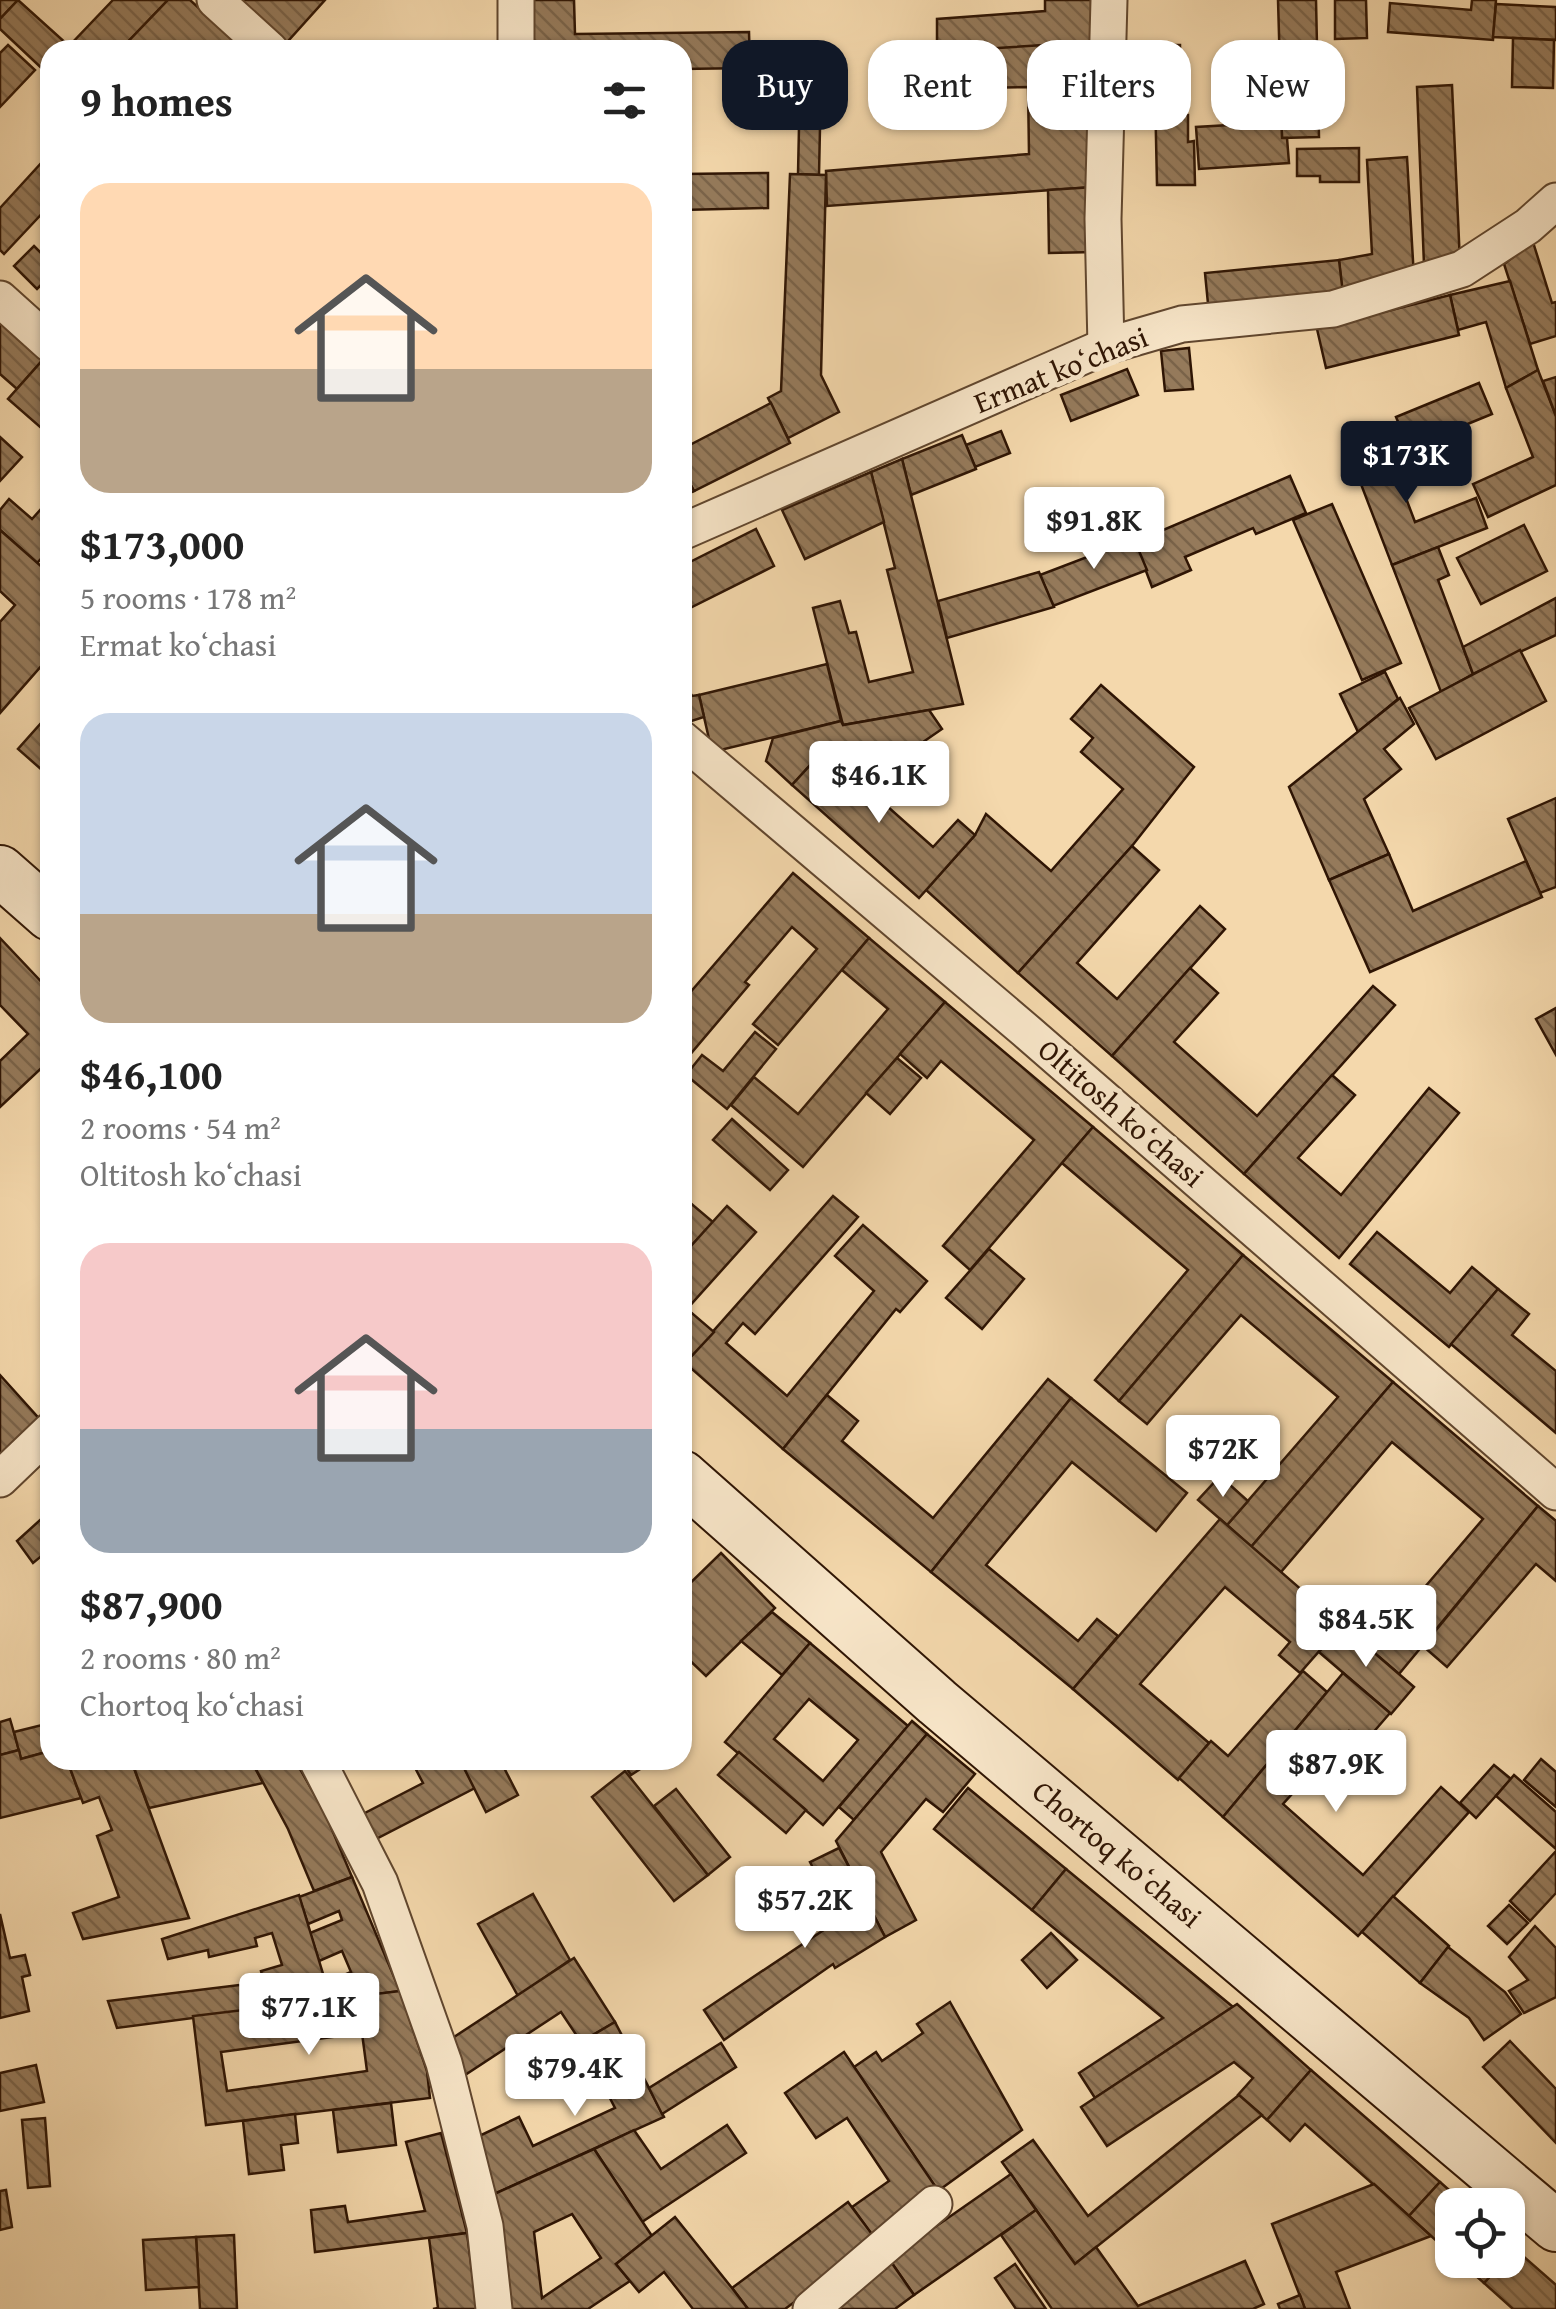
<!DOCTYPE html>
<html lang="en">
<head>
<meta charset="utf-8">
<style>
  body { margin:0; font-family:"Gentium Book Plus",serif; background:#f2f2f2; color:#222; height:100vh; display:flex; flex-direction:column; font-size:38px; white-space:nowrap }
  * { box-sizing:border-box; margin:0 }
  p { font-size:32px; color:#767676 }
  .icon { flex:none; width:55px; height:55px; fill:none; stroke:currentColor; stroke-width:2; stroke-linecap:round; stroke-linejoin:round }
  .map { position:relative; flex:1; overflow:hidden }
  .side { position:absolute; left:40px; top:40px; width:652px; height:1730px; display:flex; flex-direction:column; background:#fff; border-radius:30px; box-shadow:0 2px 8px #0004 }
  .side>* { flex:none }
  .top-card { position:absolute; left:722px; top:40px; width:682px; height:90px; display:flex; gap:20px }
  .fabs { position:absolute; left:1435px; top:2188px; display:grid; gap:20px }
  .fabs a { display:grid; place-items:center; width:90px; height:90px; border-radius:20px; background:#fff; box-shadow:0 2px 8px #0004; font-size:50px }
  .price { position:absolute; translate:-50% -85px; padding:0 22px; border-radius:10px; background:#fff; color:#222; font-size:32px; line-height:65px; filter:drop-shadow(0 2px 5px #0008) }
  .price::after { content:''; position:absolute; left:50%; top:60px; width:30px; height:22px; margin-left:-15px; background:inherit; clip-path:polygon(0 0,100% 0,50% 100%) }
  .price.current { background:#111827; color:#fff }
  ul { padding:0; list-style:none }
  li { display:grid; align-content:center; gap:20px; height:530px; padding:0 40px }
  li span { display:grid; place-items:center; height:310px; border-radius:30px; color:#555 }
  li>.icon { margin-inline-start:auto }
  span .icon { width:180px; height:180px; fill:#fffc; stroke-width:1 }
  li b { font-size:42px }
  h2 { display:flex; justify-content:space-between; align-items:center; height:120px; padding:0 40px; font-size:42px }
  .tag { padding:0 35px; border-radius:30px; background:#fff; box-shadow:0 2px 8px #0004; font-size:35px; line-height:90px }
  .tag.current { background:#111827; color:#fff }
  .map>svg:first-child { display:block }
  .building { fill:url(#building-back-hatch); stroke:#2f1504; stroke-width:2.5; fill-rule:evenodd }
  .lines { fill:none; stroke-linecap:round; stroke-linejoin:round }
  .minor-casing { stroke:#60462e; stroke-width:39 }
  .secondary-casing { stroke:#2f1504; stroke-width:54 }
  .minor { stroke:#f8e6c9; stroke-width:35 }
  .secondary { stroke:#f8e6c9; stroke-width:50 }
  .labels { text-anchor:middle; stroke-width:10; stroke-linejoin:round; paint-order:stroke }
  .street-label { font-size:30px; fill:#2f1504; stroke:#f8e6c9 }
</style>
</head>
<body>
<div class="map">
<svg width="1556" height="2309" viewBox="0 0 1556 2309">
  <defs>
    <pattern id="building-back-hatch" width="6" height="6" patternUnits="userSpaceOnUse" patternTransform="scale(2.5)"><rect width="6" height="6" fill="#957a5b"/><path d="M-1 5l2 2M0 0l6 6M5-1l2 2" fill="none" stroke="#7a6349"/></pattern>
  </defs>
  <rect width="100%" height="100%" fill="#f4d8ac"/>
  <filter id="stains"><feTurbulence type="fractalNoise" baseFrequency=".002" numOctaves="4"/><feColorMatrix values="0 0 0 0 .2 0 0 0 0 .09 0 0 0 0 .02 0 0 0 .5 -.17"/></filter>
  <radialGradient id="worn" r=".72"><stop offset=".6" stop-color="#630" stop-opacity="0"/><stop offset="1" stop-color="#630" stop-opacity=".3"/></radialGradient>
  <g class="building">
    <polygon points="0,0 18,0 0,19"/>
    <polygon points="18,0 69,46 113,0 168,0 120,50 50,50 50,76 0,29 0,19"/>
    <polygon points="168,0 190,0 245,50 180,50 174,44 169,50 120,50"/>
    <polygon points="224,0 325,0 280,50"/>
    <polygon points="533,0 574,0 575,34 749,32 750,68 682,69 682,50 534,50"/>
    <polygon points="1045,0 1091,0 1092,42 937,53 937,19 1045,11"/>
    <polygon points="1278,0 1316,0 1319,137 1282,138"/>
    <polygon points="1335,0 1366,0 1367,38 1335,39"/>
    <polygon points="1472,0 1496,0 1493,40 1388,32 1390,3 1471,10"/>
    <polygon points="1496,4 1556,7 1556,40 1493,37"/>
    <polygon points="1513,38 1554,40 1553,88 1512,87"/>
    <polygon points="1092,42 1094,187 827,206 826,171 1029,154 1028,87 918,89 918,53"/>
    <polygon points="8,45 35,70 0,107 0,53"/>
    <polygon points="1154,45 1180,45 1181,115 1188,115 1188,142 1194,141 1195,185 1157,185"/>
    <polygon points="800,81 821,81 819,175 798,174"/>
    <polygon points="1452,85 1460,263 1424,265 1417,87"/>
    <polygon points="1281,110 1282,138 1287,138 1289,163 1199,169 1196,127 1247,124 1246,112"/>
    <polygon points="1359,148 1359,182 1320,182 1320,176 1297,176 1297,149"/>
    <polygon points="1407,157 1414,278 1342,290 1339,260 1372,254 1367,160"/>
    <polygon points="43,161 50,168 50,205 4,254 0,250 0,208"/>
    <polygon points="768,173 768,208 682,210 682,174"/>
    <polygon points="790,174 826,175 821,375 839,412 788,438 768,398 781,391"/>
    <polygon points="1094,187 1095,252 1049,253 1048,190"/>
    <polygon points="1533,242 1552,303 1556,302 1556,336 1530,344 1504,264"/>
    <polygon points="34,246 50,262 50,276 37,289 14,266"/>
    <polygon points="1339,260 1344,302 1209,314 1205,273"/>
    <polygon points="1510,281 1538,370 1506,388 1486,322 1458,330 1450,295"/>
    <polygon points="1450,295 1459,335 1326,368 1317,329"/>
    <polygon points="0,312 48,354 17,389 0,374"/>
    <polygon points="1189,348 1193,389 1165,391 1161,351"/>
    <polygon points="48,354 50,429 47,433 8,399"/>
    <polygon points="1127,369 1138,395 1071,421 1061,395"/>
    <polygon points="1538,370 1556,416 1556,485 1488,517 1473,484 1533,457 1506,388"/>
    <polygon points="1556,377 1556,416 1543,381"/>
    <polygon points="1479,383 1492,414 1409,448 1396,417"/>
    <polygon points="771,403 790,443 694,491 682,469 682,449"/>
    <polygon points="1001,431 1010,453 975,467 966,445"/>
    <polygon points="1381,432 1415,522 1476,498 1487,528 1392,565 1346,445"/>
    <polygon points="962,435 976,469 911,495 902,459"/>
    <polygon points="0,437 22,457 0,481"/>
    <polygon points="902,459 963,704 843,725 813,608 840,601 849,633 856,632 869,682 913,672 887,570 895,568 871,472"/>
    <polygon points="682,469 694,491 682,497"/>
    <polygon points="871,472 884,522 805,559 782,510"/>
    <polygon points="1290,476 1306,513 1256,534 1253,528 1185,557 1191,570 1152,587 1135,542"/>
    <polygon points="9,499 32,519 50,499 50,549 37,563 0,530 0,510"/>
    <polygon points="1332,504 1401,663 1362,680 1293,520"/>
    <polygon points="1524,525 1547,571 1481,604 1457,558"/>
    <polygon points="756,529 774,566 682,612 682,566"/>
    <polygon points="0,530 50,574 50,656 0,713 0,622 15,605 0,591"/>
    <polygon points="1134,539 1147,570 1053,606 1040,575"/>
    <polygon points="1438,547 1449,575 1438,580 1473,674 1441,692 1392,565"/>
    <polygon points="1039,572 1054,607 947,638 938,601"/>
    <polygon points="1556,598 1556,635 1473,674 1463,647"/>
    <polygon points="1520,650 1546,701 1436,759 1409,708"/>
    <polygon points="827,664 841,721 712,752 699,695"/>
    <polygon points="1385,672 1398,699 1358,732 1340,694"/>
    <polygon points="682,676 692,696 699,695 704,717 682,724"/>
    <polygon points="1101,685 1194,767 1132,846 1018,973 926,890 975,835 986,814 1051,871 1123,789 1081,752 1093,738 1071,719"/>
    <polygon points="1400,698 1414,724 1384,749 1401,769 1364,799 1389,854 1329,880 1289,787"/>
    <polygon points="929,710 942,729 862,784 824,750 792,785 766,761 773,738 841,721 843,725"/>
    <polygon points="50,713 50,777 18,749"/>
    <polygon points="824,750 933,847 958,820 975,835 919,898 792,785"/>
    <polygon points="1556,798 1556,887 1540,893 1508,819"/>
    <polygon points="1132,846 1159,870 1077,963 1117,999 1200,906 1225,929 1112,1056 1018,973"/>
    <polygon points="1389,854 1413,911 1526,861 1542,897 1370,972 1329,880"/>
    <polygon points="793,873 869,938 778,1045 753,1024 817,949 792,927 745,982 749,985 682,1064 682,1002"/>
    <polygon points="0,938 50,991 50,1060 0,1107 0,1061 28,1034 0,1005"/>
    <polygon points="869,938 945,1002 803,1167 731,1105 754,1077 798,1114 888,1009 842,970"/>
    <polygon points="1190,968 1218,993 1174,1042 1257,1116 1373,986 1395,1005 1244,1174 1112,1056"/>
    <polygon points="945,1002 1093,1127 970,1270 943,1246 1034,1140 941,1061 927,1078 900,1054"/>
    <polygon points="1556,1008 1556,1055 1536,1019"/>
    <polygon points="755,1032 776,1049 727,1109 686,1075 702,1055 723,1071"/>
    <polygon points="897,1058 921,1078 890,1114 866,1093"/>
    <polygon points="1332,1075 1355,1095 1298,1158 1341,1195 1429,1088 1459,1113 1339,1258 1244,1174"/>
    <polygon points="732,1119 788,1170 770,1190 713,1140"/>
    <polygon points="1093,1127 1243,1255 1119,1401 1095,1380 1188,1270 1062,1163"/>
    <polygon points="833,1196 858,1217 755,1334 743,1323 726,1343 787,1396 874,1291 835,1256 863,1225 927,1281 900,1312 896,1309 783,1449 685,1363"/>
    <polygon points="688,1201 713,1222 682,1256 682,1207"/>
    <polygon points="727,1206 756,1232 687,1309 714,1332 685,1363 682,1361 682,1256"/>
    <polygon points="1377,1232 1450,1293 1472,1267 1498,1289 1449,1347 1350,1264"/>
    <polygon points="989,1249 1024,1279 982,1329 946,1298"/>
    <polygon points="1243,1255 1393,1382 1251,1547 1227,1525 1338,1397 1241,1315 1147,1424 1119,1401"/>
    <polygon points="1498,1289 1529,1314 1512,1335 1556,1371 1556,1433 1451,1344"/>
    <polygon points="0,1375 44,1424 0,1463"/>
    <polygon points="1048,1379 1071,1398 931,1572 783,1449 827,1395 858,1421 842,1441 933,1518"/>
    <polygon points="1393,1382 1538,1506 1399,1674 1371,1650 1483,1519 1392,1442 1281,1572 1251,1547"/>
    <polygon points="1071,1398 1187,1493 1156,1531 1072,1462 986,1565 1078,1641 1097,1619 1118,1636 1073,1689 931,1572"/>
    <polygon points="1220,1476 1248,1501 1227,1525 1198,1500"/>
    <polygon points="1538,1506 1556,1521 1556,1581 1536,1564 1447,1667 1423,1646"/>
    <polygon points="50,1511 50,1549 33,1563 17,1541"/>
    <polygon points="1220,1519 1342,1625 1300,1673 1279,1655 1290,1642 1225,1587 1140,1684 1209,1743 1178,1780 1073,1689"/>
    <polygon points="721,1553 775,1608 706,1676 682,1653 682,1591"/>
    <polygon points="772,1612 810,1643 782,1675 741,1641"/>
    <polygon points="1342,1625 1414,1687 1391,1714 1319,1652"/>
    <path d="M810 1643 908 1726 823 1825 725 1742ZM809 1699 858 1740 823 1781 774 1739Z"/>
    <polygon points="1303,1671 1327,1692 1223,1817 1179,1778 1211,1741 1228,1756"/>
    <polygon points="1343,1673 1390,1713 1364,1743 1349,1731 1283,1804 1363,1875 1441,1787 1469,1812 1358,1936 1223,1817"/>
    <polygon points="10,1719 19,1750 0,1755 0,1722"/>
    <polygon points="912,1721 927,1734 854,1820 839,1807"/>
    <polygon points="50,1723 50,1751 21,1759 14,1732"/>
    <polygon points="927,1734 975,1774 943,1812 926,1799 881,1852 916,1920 885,1937 836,1841"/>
    <polygon points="19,1750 21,1759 50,1751 50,1760 67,1760 81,1798 0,1818 0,1755"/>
    <polygon points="739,1752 806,1810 786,1833 718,1775"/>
    <polygon points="1541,1759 1556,1772 1556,1807 1524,1780"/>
    <polygon points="67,1760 131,1760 189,1918 83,1939 73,1913 119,1897 97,1836 112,1830 99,1797 83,1803"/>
    <polygon points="155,1760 251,1760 263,1783 149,1808 133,1765"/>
    <polygon points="251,1760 295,1760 325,1813 352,1877 314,1891 288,1829"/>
    <polygon points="411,1760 460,1760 475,1788 374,1840 361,1815 423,1783"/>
    <polygon points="460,1760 500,1760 518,1795 486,1812"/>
    <polygon points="621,1760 654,1760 631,1775"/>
    <polygon points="1494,1765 1511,1779 1476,1818 1460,1803"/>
    <polygon points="625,1771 708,1875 674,1901 592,1797"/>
    <polygon points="1514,1775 1556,1812 1556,1849 1496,1796"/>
    <polygon points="968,1788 1066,1869 1032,1910 934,1829"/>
    <polygon points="676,1789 730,1857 708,1875 654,1806"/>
    <polygon points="839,1848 885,1937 835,1968 833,1964 724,2040 704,2010 840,1919 810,1862"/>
    <polygon points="1556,1851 1556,1893 1530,1921 1510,1901"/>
    <polygon points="1066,1869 1233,2007 1095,2098 1079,2073 1163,2018 1032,1910"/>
    <polygon points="352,1877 400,1991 331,2000 326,1983 351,1972 342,1951 319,1961 310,1933 342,1920 339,1911 308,1924 299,1897"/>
    <polygon points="533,1894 570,1960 518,1996 478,1924"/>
    <polygon points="299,1895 331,2000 117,2028 108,2001 264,1982 261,1971 282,1965 272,1933 255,1938 257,1946 209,1957 208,1950 168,1959 162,1939"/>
    <polygon points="1393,1896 1449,1946 1420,1983 1362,1932"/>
    <polygon points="1509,1905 1528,1923 1507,1944 1488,1926"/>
    <polygon points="0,1914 10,1958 25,1955 30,1975 22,1977 29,2011 0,2018"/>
    <polygon points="1535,1926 1556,1948 1556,1997 1524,2013 1509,1991 1528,1980 1509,1957"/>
    <polygon points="1051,1933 1077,1960 1047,1988 1022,1960"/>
    <polygon points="1448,1947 1505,1992 1521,2014 1484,2040 1469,2018 1420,1983"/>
    <polygon points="574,1958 615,2022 581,2042 561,2012 462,2077 451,2039"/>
    <path d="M400 1991 427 2071 430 2098 206 2125 193 2016ZM362 2033 367 2071 227 2091 221 2052Z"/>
    <polygon points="950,2002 1022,2130 938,2191 854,2067 876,2052 882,2061 923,2033 917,2024"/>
    <polygon points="1237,2004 1311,2070 1267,2120 1238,2095 1253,2078 1234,2062 1107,2146 1081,2107"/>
    <polygon points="615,2022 664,2117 492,2195 477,2137 519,2117 533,2146 615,2108 581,2042"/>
    <polygon points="1510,2041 1556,2089 1556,2143 1483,2067"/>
    <polygon points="721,2043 736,2067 662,2114 649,2088"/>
    <polygon points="844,2052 935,2186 872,2235 852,2207 889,2181 847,2118 816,2138 785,2093"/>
    <polygon points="36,2065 44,2102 0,2111 0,2073"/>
    <polygon points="1311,2070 1440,2182 1409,2216 1305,2124 1290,2141 1267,2120"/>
    <polygon points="1239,2095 1262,2115 1075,2264 1002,2162 1033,2140 1088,2216"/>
    <polygon points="391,2103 396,2145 338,2152 333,2110"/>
    <polygon points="295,2114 298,2143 281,2145 284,2170 249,2174 243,2121"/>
    <polygon points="45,2118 50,2186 28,2188 22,2120"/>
    <polygon points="727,2125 746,2153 642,2222 594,2149 634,2130 661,2169"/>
    <polygon points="441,2133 467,2233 315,2252 311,2210 345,2206 348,2222 425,2211 406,2142"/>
    <path d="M594 2149 652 2236 616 2264 630 2281 588 2309H506L492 2195ZM572 2214 601 2258 542 2298 534 2232Z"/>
    <polygon points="1011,2174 1036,2210 914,2295 889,2259"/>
    <polygon points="1440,2182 1466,2205 1452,2205 1452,2255 1409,2216"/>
    <polygon points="1374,2184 1431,2236 1336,2272 1350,2309 1305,2309 1272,2224"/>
    <polygon points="6,2190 12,2227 0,2230 0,2191"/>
    <polygon points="848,2202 877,2241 785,2309 748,2309 732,2288"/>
    <polygon points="1036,2210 1075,2264 1096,2247 1138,2306 1245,2261 1264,2304 1253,2309 1052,2309 1001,2235"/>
    <polygon points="675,2217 732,2288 748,2309 693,2309 664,2272 639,2292 616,2264"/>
    <polygon points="467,2233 477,2309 433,2309 438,2308 429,2238"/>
    <polygon points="234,2235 237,2309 200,2309 196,2237"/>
    <polygon points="196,2237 199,2287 146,2290 143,2240"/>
    <polygon points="1515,2249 1556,2285 1556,2309 1513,2309 1484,2283"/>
    <polygon points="889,2259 914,2295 895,2309 825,2309"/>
    <polygon points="1458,2260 1505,2260 1484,2283"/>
    <polygon points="1015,2264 1046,2309 1016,2309 995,2278"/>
    <polygon points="1300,2295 1305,2309 1280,2309 1278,2304"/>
  </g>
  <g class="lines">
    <g class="minor-casing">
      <g id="minor">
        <polyline points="215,0 270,50"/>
        <polyline points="516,0 516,50"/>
        <polyline points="0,299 50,344"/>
        <polyline points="1106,346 1103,219 1109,0"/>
        <polyline points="682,532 1106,346 1182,324 1333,309 1462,269 1528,226 1556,201"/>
        <polyline points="682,739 1025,1030 1556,1492"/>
        <polyline points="0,1479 50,1431"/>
        <polyline points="317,1760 380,1883 444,2063 485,2226 494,2309"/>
        <polyline points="811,2309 934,2204"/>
      </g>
    </g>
    <g class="secondary-casing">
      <g id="secondary">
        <polyline points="0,871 50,915"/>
        <polyline points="682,1476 937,1702 1556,2226"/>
      </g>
    </g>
    <use href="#minor" class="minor"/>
    <use href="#secondary" class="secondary"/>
  </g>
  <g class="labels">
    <g class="street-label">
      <text transform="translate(1061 370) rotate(-22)" y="10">Ermat koʻchasi</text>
      <text transform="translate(1121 1113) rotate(41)" y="10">Oltitosh koʻchasi</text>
      <text transform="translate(1117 1854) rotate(40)" y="10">Chortoq koʻchasi</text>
    </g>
  </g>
  <rect width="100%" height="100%" filter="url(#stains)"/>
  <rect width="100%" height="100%" fill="url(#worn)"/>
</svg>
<div class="fabs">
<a><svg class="icon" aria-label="locate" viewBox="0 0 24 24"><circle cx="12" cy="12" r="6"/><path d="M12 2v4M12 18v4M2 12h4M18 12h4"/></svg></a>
</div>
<b class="price current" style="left:1406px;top:506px">$173K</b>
<b class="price" style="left:1094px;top:572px">$91.8K</b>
<b class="price" style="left:879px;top:826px">$46.1K</b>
<b class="price" style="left:1223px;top:1500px">$72K</b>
<b class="price" style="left:1366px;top:1670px">$84.5K</b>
<b class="price" style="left:1336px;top:1815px">$87.9K</b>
<b class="price" style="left:805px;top:1951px">$57.2K</b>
<b class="price" style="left:309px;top:2058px">$77.1K</b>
<b class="price" style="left:575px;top:2119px">$79.4K</b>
<div class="top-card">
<a class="tag current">Buy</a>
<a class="tag">Rent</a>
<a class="tag">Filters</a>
<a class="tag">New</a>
</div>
<section class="side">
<h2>9 homes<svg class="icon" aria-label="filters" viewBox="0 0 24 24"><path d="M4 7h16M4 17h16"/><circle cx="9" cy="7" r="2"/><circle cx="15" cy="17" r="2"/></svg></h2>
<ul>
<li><span style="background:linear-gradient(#ffd9b3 60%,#b9a48a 0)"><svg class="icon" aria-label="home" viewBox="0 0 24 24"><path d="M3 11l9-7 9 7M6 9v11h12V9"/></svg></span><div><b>$173,000</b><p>5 rooms · 178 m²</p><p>Ermat koʻchasi</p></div></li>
<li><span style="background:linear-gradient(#c9d6e8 65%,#b9a48a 0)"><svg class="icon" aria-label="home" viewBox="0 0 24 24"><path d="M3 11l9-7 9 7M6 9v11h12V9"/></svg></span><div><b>$46,100</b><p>2 rooms · 54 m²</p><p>Oltitosh koʻchasi</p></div></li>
<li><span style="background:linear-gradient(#f6c9c9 60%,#9aa5b1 0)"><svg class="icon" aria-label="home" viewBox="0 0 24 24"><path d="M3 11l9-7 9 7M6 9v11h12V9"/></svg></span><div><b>$87,900</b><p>2 rooms · 80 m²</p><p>Chortoq koʻchasi</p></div></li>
</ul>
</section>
</div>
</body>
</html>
